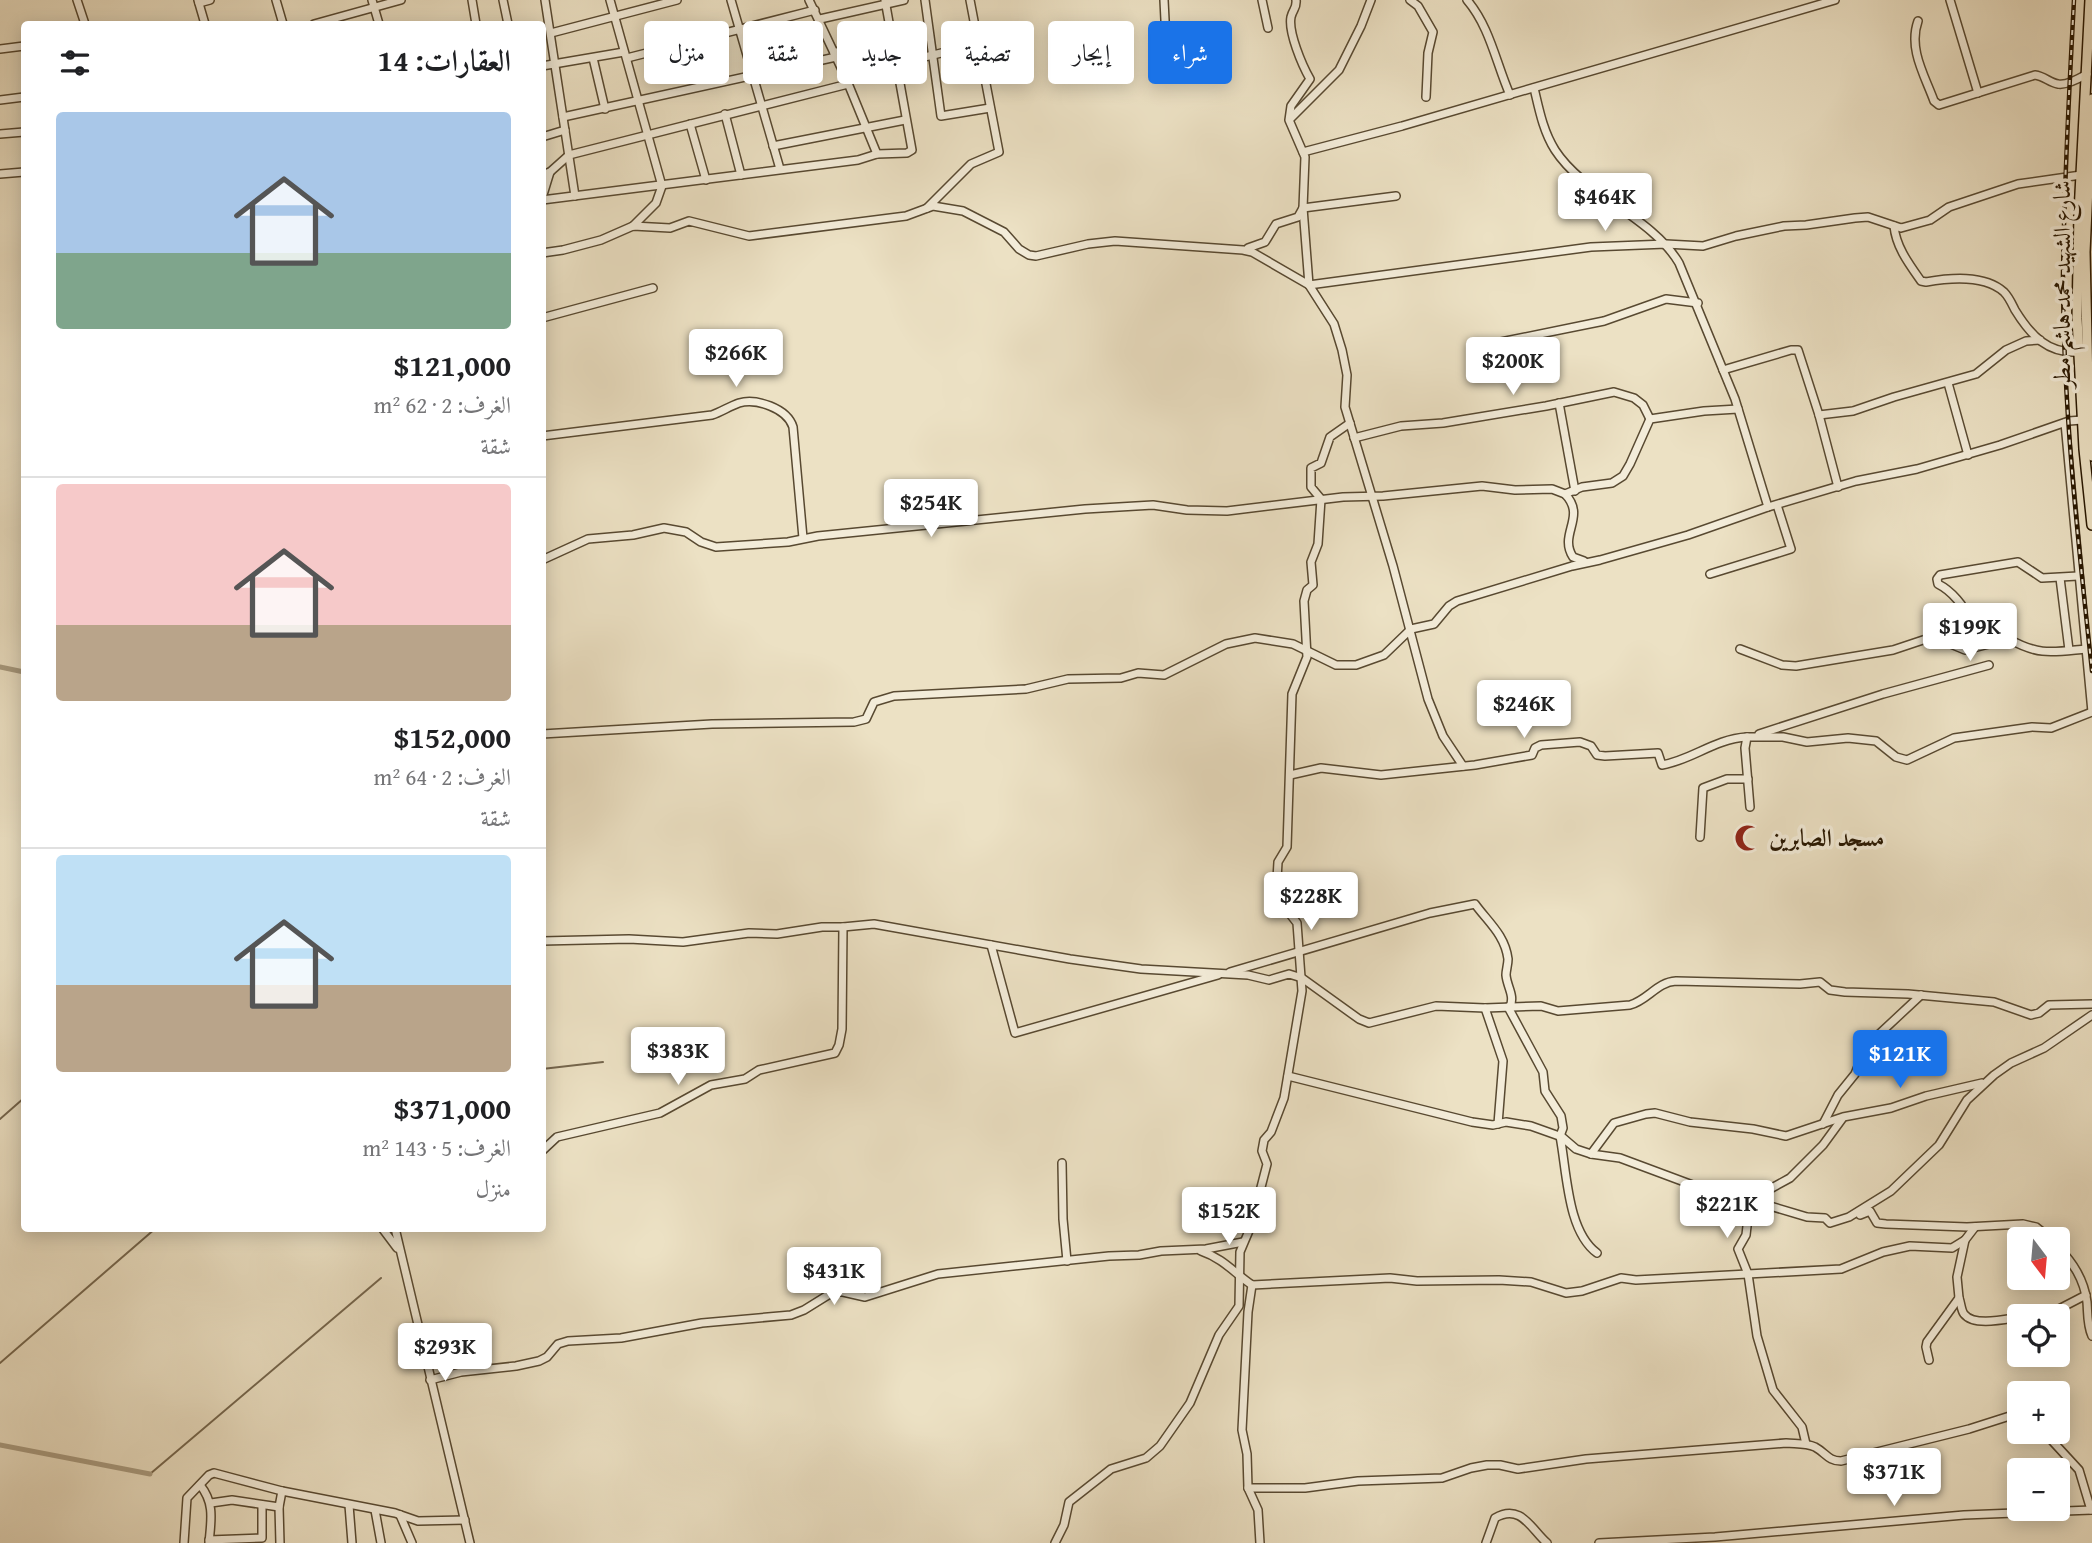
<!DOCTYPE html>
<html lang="ar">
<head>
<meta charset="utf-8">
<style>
  body { margin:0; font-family:"Gentium Book Plus",Amiri,serif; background:#f2f2f2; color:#202124; direction:rtl; height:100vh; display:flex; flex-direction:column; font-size:26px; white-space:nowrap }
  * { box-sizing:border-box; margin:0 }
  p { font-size:23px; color:#757577 }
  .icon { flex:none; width:38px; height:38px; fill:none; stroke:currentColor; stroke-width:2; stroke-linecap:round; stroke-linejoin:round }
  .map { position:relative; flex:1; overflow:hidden; direction:ltr }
  .details { position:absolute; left:21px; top:21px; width:525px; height:1211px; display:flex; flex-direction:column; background:#fff; border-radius:7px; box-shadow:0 4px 18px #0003; direction:rtl }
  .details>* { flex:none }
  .banner { position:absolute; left:567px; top:21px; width:665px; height:63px; direction:rtl; display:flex; gap:14px }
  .needle { width:46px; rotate:164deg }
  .fabs { position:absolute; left:2007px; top:1227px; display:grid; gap:14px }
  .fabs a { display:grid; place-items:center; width:63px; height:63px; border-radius:7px; background:#fff; box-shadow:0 4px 18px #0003; font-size:35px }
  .price { position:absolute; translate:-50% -60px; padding:0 16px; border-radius:7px; background:#fff; color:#222; font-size:23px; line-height:46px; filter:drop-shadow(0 2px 4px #0008) }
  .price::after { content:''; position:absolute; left:50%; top:42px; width:21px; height:16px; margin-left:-10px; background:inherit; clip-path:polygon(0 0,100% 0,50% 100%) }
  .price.on { background:#1a73e8; color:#fff }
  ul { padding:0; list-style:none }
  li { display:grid; align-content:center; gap:14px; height:371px; padding:0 35px }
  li+li { border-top:2px solid #e0e0e0 }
  li span { display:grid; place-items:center; height:217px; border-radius:7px; color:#555 }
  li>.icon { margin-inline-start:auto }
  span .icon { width:126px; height:126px; fill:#fffc; stroke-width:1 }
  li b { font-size:30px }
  h2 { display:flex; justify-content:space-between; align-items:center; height:84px; padding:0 35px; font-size:30px }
  .pill { padding:0 24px; border-radius:7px; background:#fff; box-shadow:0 4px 18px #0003; font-size:24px; line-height:63px }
  .pill.on { background:#1a73e8; color:#fff }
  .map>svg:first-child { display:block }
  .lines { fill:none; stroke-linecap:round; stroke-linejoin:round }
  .stream { stroke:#75664d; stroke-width:2 }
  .canal { stroke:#a99c81; stroke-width:5 }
  .minor-casing { stroke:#584931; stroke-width:10 }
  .major-casing { stroke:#271600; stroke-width:12 }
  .minor { stroke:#f3ecd9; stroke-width:7 }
  .major { stroke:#ece1c4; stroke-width:9 }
  .rail-casing { stroke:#271600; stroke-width:4.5 }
  .rail { stroke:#f3ecd9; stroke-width:2; stroke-dasharray:5; stroke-linecap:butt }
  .labels { text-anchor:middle; stroke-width:7; stroke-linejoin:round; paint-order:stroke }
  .street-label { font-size:24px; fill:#271600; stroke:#f3ecd9 }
  .poi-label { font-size:24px; font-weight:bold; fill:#271600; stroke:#f3ecd9; text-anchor:start }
</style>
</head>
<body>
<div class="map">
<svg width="2092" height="1543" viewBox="0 0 2092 1543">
  <rect width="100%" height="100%" fill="#ece1c4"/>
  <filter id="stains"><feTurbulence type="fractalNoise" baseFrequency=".00286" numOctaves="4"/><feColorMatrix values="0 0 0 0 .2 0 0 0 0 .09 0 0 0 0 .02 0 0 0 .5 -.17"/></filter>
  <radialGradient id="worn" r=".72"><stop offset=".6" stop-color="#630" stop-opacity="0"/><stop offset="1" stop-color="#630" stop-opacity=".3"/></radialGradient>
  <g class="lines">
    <g class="stream">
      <polyline points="23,561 24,564"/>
      <polyline points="542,1069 603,1062"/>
      <polyline points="0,1119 24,1098"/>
      <polyline points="0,1363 156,1228"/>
      <polyline points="150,1474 381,1278"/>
    </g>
    <g class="canal">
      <polyline points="0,667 24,672"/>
      <polyline points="0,1445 150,1474"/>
    </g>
    <g class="minor-casing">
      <g id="minor">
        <polyline points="77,0 85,24"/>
        <polyline points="198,0 205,24"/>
        <polyline points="276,0 283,24"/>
        <polyline points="372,0 379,24"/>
        <polyline points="472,0 476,24"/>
        <polyline points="503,0 508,24"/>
        <polyline points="545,0 575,196"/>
        <polyline points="610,0 662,186 656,203 633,226"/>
        <polyline points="731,0 780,169"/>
        <polyline points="809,0 845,76 877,154"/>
        <polyline points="925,0 941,116 990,108"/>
        <polyline points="1164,0 1166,40"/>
        <polyline points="1262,0 1268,28"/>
        <path d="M1296 0C1297 8 1293 9 1291 17 1288 32 1302 65 1310 79L1291 106 1289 120 1305 157 1303 208 1309 285 1334 324 1342 350 1347 375 1345 407 1393 566 1428 699 1443 736 1463 766"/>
        <polyline points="1410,0 1418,6 1433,32 1428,53 1426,97"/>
        <path d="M1467 0C1490 27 1496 63 1510 95"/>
        <polyline points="1950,0 1978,93"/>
        <polyline points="199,3 210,0"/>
        <polyline points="820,19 904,0"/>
        <path d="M1918 21C1908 49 1925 76 1934 101L1939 105 2035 75C2044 76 2050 83 2058 84 2066 86 2080 78 2087 74"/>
        <polyline points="314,24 401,0"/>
        <polyline points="551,33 677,0"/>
        <polyline points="0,49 24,46"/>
        <polyline points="834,53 890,33"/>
        <polyline points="593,58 605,109"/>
        <polyline points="627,58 815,10"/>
        <polyline points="542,66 624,52"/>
        <polyline points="845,76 979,44"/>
        <path d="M1534 88C1539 109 1543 131 1555 150 1584 195 1652 217 1679 263L1735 399 1768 507"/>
        <polyline points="0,100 24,97"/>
        <polyline points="725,114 741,175"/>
        <polyline points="563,117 836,57"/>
        <polyline points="1290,119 1339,70 1361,26 1371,0"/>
        <polyline points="690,124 706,180"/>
        <polyline points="0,134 24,132"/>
        <polyline points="542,137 565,130"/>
        <polyline points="773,146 905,120"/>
        <polyline points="1303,152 1402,126 1835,0"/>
        <polyline points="0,174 24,172"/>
        <polyline points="542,175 550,172 569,155 848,84"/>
        <polyline points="542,198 550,172"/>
        <polyline points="542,200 858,160 877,154 907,153 912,150 885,0"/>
        <polyline points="927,208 971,164 999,152 970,0"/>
        <path d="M1894 226C1896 247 1909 264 1921 281L1926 282C1949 278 1984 274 2004 292 2009 297 2012 304 2015 310 2031 336 2048 354 2079 352"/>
        <polyline points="1248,248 1265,242 1276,224 1298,217 1303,208 1396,196"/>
        <polyline points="542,253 563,250 601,240 633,226 670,228 689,221 749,236 906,216 933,206 963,211 1004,232 1019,249 1029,255 1036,256 1088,244 1115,241 1243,250 1252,252 1309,285 1591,247 1666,244 1703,246 1736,236 1784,226 1806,225 1855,218 1868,217 1901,228 1930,220 1949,207 2018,184 2081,175"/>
        <polyline points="542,318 653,288"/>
        <polyline points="1481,346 1604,321 1666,299 1698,303"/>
        <polyline points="1723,370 1791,350 1798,350 1819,415 1838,487"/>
        <polyline points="1948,383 1968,455"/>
        <polyline points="1559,403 1575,491"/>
        <polyline points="1819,415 1853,411 1894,397 1976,374 2006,350 2026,341 2040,340"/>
        <polyline points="2065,423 2092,712"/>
        <path d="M542 436 712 415C721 412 730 406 739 403 756 398 787 408 793 427L803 538"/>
        <polyline points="1354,438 1401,426 1443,423 1546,406 1614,392 1634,398 1643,405 1650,419"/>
        <path d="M1565 494C1587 517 1558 534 1573 557L1584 561"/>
        <polyline points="542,560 588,539 633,535 664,528 686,532 701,542 716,547 788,542 818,536 1085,509 1153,505 1187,510 1227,511 1343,497 1383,496 1482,486 1515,490 1552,489 1565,494 1582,487 1612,483 1623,476 1630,464 1650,419 1704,411 1738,409"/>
        <polyline points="1710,574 1791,549 1777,505"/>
        <polyline points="2060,578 2069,650"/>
        <path d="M1936 638 1965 650 2009 639C2039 656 2053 652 2086 649"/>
        <path d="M1740 649 1782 665 1796 666 1893 650 1926 639 1959 633 1970 620C1964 606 1952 591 1938 584L1937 579 1940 575 2018 562 2042 578 2078 576"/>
        <polyline points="542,734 712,724 854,722 866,719 874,702 894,696 1026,689 1068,679 1121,678 1138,673 1164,675 1226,644 1255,638 1293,644 1336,665 1356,665 1384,655 1411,629 1434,624 1449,606 1457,601 1572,566 1600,560 1688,535 1768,507 1856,481 1917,469 2000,445 2069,421 2082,420"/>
        <polyline points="1759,734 1883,694 1989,665"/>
        <path d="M1290 775 1321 768 1381 775 1475 765 1532 755 1535 748 1541 745 1580 742 1591 746 1597 755 1605 756 1658 753 1662 765C1692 760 1714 739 1747 737"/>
        <polyline points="1750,807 1745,748 1747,737 1783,737 1807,742 1848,738 1876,741 1896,757 1907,760 1954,738 2032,727 2051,728 2092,712"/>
        <polyline points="1700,837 1703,788 1727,779 1748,779"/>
        <path d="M542 941 629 939 683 942 749 933 777 934 822 927H843L874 924 1070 959 1141 969 1248 975 1269 980 1289 974 1302 978 1359 1019 1369 1023 1436 1006 1485 1008 1541 1006 1558 1011 1630 1005C1648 1000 1657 982 1676 981L1800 984 1820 982 1830 990 1845 992 1908 994 1994 1002 2031 1015 2039 1013 2049 1005 2092 1004"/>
        <polyline points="991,945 1015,1033 1218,975"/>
        <path d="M1230 972 1430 913 1475 904C1488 922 1505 935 1508 959 1508 965 1506 970 1506 975 1507 987 1515 995 1510 1007"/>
        <path d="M1508 1007 1543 1072 1545 1091 1561 1116 1563 1128 1560 1136C1567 1172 1567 1231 1597 1253"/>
        <polyline points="1485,1008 1503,1061 1498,1124"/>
        <polyline points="1288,1076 1472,1122 1493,1125 1506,1122 1531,1126 1562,1137 1576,1149 1591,1154 1620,1158 1706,1190 1750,1200 1807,1217 1825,1218 1830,1223 1849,1217 1891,1191 1939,1145 1967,1100 1994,1075 2011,1063 2044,1048 2092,1015"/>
        <polyline points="1823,1124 1838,1095 1855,1074 1862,1056 1876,1037 1921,995"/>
        <polyline points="542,1151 557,1137 660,1113 711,1085 745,1079 759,1070 835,1053 839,1045 842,1029 843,927"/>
        <polyline points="1591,1154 1614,1123 1646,1114 1655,1113 1690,1122 1753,1129 1786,1136 1843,1117 1891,1108 1926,1096 1982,1083"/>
        <polyline points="1062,1163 1063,1219 1067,1261"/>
        <polyline points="1860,1215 1870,1211 1877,1223 1886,1224 1967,1227 2023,1224 2036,1227 2051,1239"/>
        <polyline points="382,1228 397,1248"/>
        <polyline points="395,1228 470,1543"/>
        <path d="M2058 1247C2073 1263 2084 1279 2087 1302 2088 1314 2087 1325 2092 1336"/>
        <path d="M1201 1251C1224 1259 1233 1272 1252 1285L1390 1278 1417 1281 1499 1280 1531 1282 1566 1293 1582 1291 1621 1278 1636 1280 1841 1269 1883 1252 1910 1246 1952 1248 1965 1240 1975 1227"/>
        <polyline points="1252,1285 1248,1312 1242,1430 1247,1454 1248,1488 1258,1510 1260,1543"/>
        <path d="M1959 1298C1961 1303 1961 1310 1964 1314 1974 1327 2006 1319 2020 1317"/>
        <polyline points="2029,1316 2057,1310 2086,1295"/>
        <polyline points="1929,1360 1926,1347 1927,1342 1959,1298 1957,1277 1965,1240"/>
        <polyline points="430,1380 461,1372 516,1366 539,1361 547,1357 558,1344 568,1341 621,1338 702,1323 791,1315 804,1310 833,1292 843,1292 865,1297 938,1274 1109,1256 1139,1255 1161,1251 1206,1249 1243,1242"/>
        <polyline points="2044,1432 2079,1470 2091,1510"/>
        <polyline points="1806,1444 1802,1427 1773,1390 1757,1336 1748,1274 1738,1249 1746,1235 1750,1200 1790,1178 1823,1145 1842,1119"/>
        <path d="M200 1485C215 1503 211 1521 209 1543"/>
        <path d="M1248 1488H1305L1358 1481 1442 1478 1471 1468 1487 1465H1500L1518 1469 1586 1459 1786 1443C1796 1444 1806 1443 1815 1447 1826 1453 1828 1461 1841 1461L1969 1429 2016 1414 2020 1416"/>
        <polyline points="211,1503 232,1500 279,1507"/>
        <polyline points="349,1505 352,1543"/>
        <polyline points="375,1510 381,1543"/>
        <polyline points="400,1515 412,1543"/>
        <polyline points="209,1540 262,1538 262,1505"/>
        <polyline points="184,1543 187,1498 209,1475 214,1473 282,1491 395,1513 418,1521 465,1520"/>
        <polyline points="280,1543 279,1507 282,1491"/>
        <polyline points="1055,1543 1064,1525 1069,1502 1111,1469 1146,1458 1160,1446 1190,1403 1219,1335 1239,1306 1240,1252 1251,1226 1267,1164 1262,1151 1264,1140 1271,1132 1284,1098 1302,991 1297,923 1276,896 1278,862 1287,847 1292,694 1307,657 1304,601 1307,590 1313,585 1311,562 1318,544 1321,499 1311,487 1311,468 1321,463 1330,437 1350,423"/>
        <path d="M1486 1543 1495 1518C1521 1503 1531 1529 1547 1543"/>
        <polyline points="1599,1543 1715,1537 1964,1515 2092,1510"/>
      </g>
    </g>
    <g class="major-casing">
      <g id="major">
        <polyline points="2090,0 2079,213 2077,318 2084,449 2092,525"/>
        <polyline points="2092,99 2085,252 2089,429 2092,456"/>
      </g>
    </g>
    <use href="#minor" class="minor"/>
    <use href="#major" class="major"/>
    <g class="rail-casing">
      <path id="rail" d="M2074 0C2069 92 2064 183 2063 275 2063 408 2078 540 2092 671"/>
    </g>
    <use href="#rail" class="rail"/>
  </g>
  <defs>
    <g id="mosque-bare" transform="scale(2.1)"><path d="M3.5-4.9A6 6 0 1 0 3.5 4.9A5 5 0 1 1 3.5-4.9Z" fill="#8f2418" stroke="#f3ecd9" stroke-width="2.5" paint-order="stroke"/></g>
  </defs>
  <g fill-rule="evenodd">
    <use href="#mosque-bare" x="1748" y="838"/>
  </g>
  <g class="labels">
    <g class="street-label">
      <text transform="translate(2062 284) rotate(-90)" y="8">شارع الشهيد محمد هاشم مطر</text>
    </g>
    <g class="poi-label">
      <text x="1769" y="846">مسجد الصابرين</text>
    </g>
  </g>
  <rect width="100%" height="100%" filter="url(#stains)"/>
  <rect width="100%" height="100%" fill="url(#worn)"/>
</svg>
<div class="fabs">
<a><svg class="needle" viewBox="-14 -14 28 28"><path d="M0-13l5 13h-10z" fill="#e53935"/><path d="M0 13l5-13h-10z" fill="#757577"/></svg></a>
<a><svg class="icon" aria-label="locate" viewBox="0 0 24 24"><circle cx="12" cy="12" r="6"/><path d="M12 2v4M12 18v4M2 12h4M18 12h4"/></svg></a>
<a>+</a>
<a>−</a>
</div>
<b class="price" style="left:1605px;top:233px">$464K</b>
<b class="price" style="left:736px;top:389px">$266K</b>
<b class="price" style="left:1513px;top:397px">$200K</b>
<b class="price" style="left:931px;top:539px">$254K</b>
<b class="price" style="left:1970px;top:663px">$199K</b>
<b class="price" style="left:1524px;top:740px">$246K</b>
<b class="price" style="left:1311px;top:932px">$228K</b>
<b class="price" style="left:678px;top:1087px">$383K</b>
<b class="price on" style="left:1900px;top:1090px">$121K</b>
<b class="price" style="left:1727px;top:1240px">$221K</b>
<b class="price" style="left:1229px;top:1247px">$152K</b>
<b class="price" style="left:834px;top:1307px">$431K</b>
<b class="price" style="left:445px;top:1383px">$293K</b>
<b class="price" style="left:1894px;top:1508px">$371K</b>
<div class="banner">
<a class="pill on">شراء</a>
<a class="pill">إيجار</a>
<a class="pill">تصفية</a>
<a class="pill">جديد</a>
<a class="pill">شقة</a>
<a class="pill">منزل</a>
</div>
<section class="details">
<h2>العقارات: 14<svg class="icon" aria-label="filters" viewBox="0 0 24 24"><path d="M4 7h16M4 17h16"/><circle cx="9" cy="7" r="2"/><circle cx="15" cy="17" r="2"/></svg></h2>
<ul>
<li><span style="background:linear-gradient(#a9c7e8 65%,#7fa58c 0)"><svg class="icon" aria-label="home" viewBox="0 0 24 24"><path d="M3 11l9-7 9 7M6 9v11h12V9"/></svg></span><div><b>$121,000</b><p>الغرف: 2 · 62 m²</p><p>شقة</p></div></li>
<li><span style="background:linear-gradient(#f6c9c9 65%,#b9a48a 0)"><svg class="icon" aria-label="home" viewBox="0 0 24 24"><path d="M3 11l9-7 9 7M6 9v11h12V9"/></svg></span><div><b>$152,000</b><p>الغرف: 2 · 64 m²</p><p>شقة</p></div></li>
<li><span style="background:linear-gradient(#bfe0f5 60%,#b9a48a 0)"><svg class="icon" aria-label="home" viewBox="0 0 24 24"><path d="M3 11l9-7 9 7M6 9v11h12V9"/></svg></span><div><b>$371,000</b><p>الغرف: 5 · 143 m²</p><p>منزل</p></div></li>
</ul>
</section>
</div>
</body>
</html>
